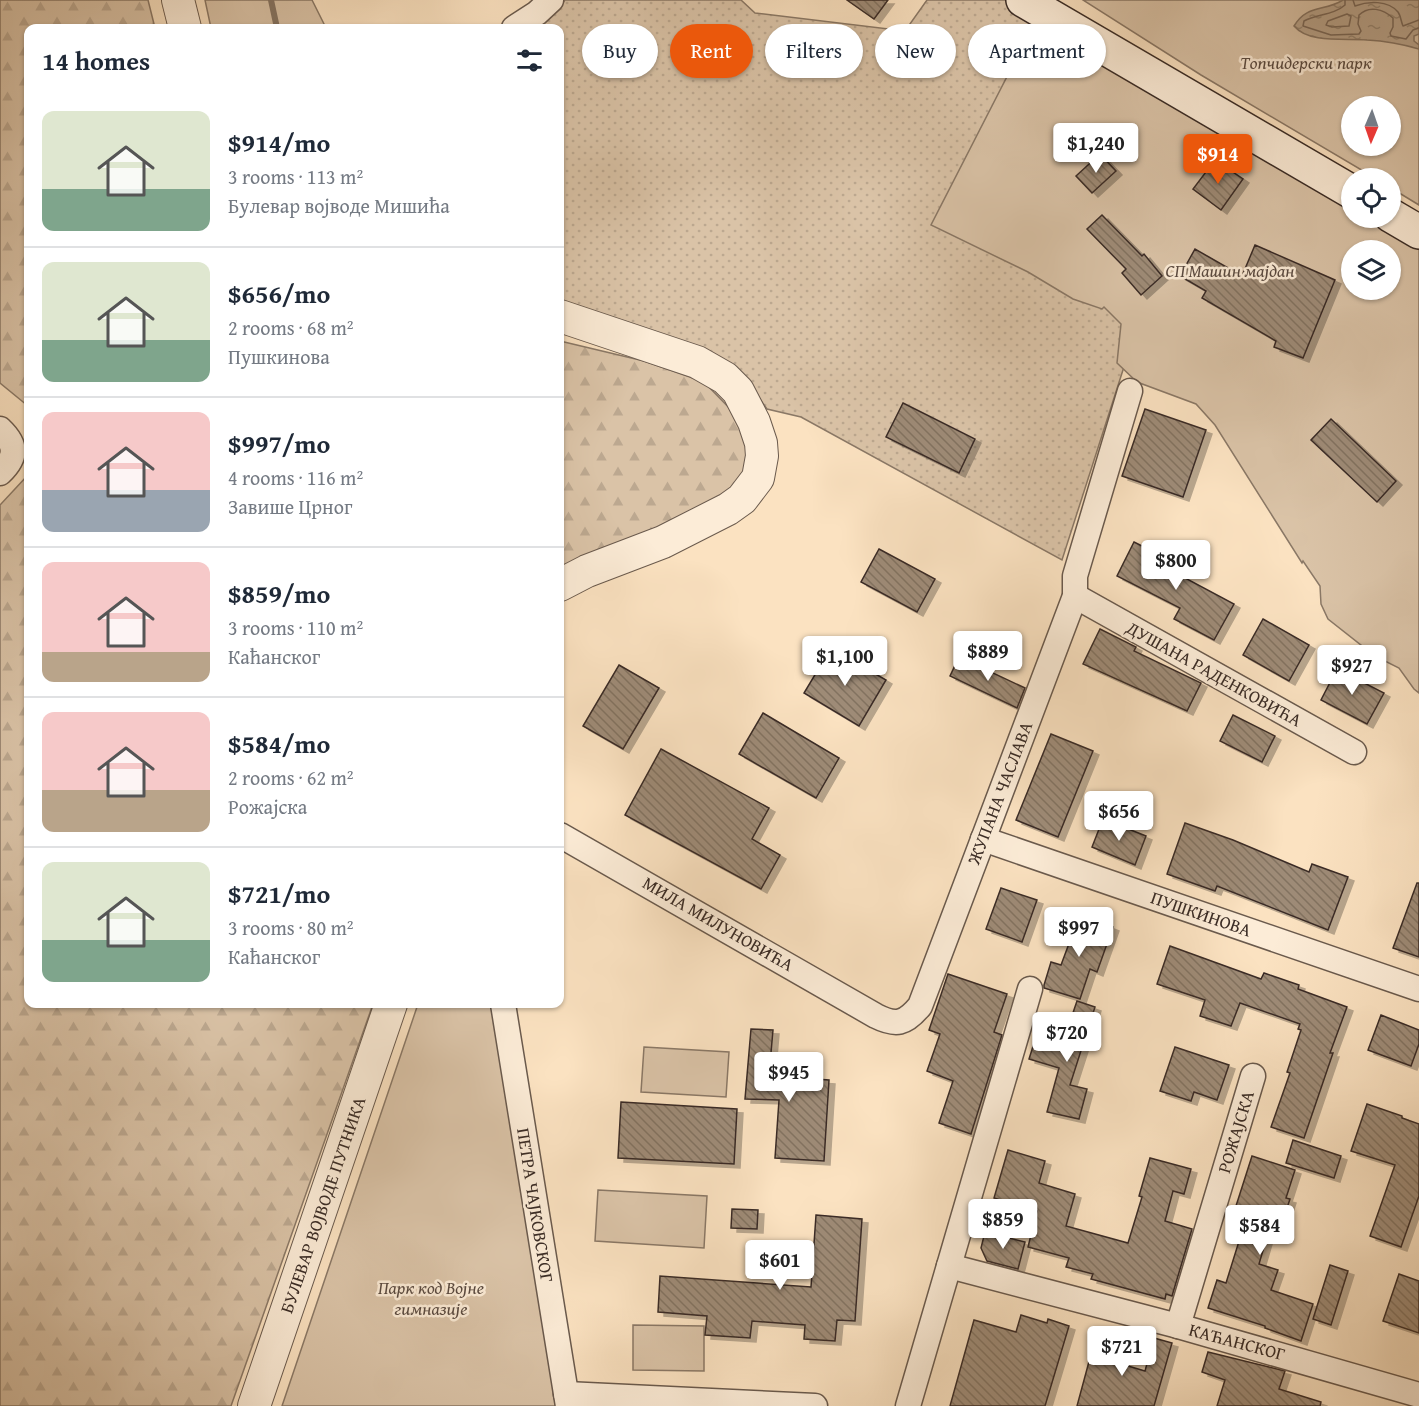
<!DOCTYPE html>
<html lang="en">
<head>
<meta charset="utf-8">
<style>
  body { margin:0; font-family:"Gentium Book Plus",serif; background:#f2f2f3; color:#1f2937; height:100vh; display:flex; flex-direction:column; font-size:22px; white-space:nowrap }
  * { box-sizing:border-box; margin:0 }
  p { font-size:20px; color:#747a83 }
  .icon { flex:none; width:33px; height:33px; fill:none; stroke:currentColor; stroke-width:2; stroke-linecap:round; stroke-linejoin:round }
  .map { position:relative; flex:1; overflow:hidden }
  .drawer { position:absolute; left:24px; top:24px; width:540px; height:984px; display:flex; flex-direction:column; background:#fff; border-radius:12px; box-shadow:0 2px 4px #0004 }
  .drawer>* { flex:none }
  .guide { position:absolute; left:582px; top:24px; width:570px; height:54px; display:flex; gap:12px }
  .needle { width:39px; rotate:182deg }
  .fabs { position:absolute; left:1341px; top:96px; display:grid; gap:12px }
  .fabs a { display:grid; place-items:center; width:60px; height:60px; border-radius:50%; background:#fff; box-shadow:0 2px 4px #0004; font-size:30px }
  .price { position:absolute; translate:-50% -51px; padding:0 14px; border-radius:6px; background:#fff; color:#222; font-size:20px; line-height:39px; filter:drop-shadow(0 2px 3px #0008) }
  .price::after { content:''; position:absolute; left:50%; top:36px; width:18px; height:14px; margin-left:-9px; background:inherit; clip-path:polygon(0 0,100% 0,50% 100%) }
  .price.on { background:#ea580c; color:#fff }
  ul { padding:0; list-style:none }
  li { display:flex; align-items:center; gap:18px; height:150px; padding:0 18px }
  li+li { border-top:2px solid #e0e1e3 }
  li span { display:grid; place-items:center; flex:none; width:168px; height:120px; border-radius:12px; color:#555 }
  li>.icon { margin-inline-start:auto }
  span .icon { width:72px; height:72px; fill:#fffc; stroke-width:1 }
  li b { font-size:26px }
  h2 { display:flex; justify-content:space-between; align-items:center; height:72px; padding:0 18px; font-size:26px }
  .pill { padding:0 21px; border-radius:27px; background:#fff; box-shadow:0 2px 4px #0004; font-size:21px; line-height:54px }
  .pill.on { background:#ea580c; color:#fff }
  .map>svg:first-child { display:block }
  .grass { fill:url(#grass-dots); stroke:#8a7866; stroke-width:1.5 }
  .forest { fill:url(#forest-firs); stroke:#8a7866; stroke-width:1.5 }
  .park { fill:#dac3a7; stroke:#8a7866; stroke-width:1.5; fill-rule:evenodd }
  .water { fill:url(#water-ripples); stroke:#867463; stroke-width:1.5 }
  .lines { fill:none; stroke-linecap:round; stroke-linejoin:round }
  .shore { stroke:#7a6859; stroke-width:1.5 }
  .stream { stroke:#867463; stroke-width:6 }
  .building { fill:url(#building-back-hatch); stroke:#3a2c26; stroke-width:1.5; filter:url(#shadow) }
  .minor-casing { stroke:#6a5a4d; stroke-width:27 }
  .tertiary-casing { stroke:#6a5a4d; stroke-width:34 }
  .secondary-casing { stroke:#3a2c26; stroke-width:36 }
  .minor { stroke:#fcecd7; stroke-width:24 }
  .tertiary { stroke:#fcecd7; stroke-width:32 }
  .secondary { stroke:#fcecd7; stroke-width:33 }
  .labels { text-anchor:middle; stroke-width:5; stroke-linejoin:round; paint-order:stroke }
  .park-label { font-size:18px; font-style:italic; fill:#5a4a40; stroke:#fcecd7 }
  .street-label { font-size:18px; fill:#3a2c26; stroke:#fcecd7 }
</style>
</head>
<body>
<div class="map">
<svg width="1419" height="1406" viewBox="0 0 1419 1406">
  <defs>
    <pattern id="grass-dots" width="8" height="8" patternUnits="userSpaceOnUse" patternTransform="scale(1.5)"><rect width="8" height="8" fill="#dac3a7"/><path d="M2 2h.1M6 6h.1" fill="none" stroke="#bca890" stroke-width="1.8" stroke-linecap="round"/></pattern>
    <pattern id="forest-firs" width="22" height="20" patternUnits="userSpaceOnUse" patternTransform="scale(1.5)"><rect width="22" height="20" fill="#dac3a7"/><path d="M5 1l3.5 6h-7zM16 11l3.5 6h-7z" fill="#bca890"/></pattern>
    <pattern id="water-ripples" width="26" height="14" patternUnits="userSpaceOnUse" patternTransform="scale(1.5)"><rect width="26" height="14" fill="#b9a48c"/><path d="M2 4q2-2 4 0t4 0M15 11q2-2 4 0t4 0" fill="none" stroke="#978672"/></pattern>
    <pattern id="building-back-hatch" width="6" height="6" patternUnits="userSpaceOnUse" patternTransform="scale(1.5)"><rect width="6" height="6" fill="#9e8b77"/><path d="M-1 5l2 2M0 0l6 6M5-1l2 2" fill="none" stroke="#827261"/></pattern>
    <filter id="shadow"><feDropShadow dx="6" dy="4" stdDeviation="0" flood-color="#0004"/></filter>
  </defs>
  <rect width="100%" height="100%" fill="#fbe2c1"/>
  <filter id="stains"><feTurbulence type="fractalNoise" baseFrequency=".00333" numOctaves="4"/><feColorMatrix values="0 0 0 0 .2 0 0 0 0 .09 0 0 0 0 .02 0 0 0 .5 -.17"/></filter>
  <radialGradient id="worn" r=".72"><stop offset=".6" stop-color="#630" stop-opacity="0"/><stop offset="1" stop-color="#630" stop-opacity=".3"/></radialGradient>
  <polygon class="grass" points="565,0 741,0 755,13 905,31 927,0 1005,0 1177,107 1139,320 1062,560 801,417 767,409 750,385 560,308 560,28 537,28 557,11"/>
  <g class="forest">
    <polygon points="0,0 148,0 155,28 28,28 28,406 0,383"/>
    <polygon points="560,341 644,361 704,382 737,416 751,456 737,492 560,575"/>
    <polygon points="28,475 28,1004 373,1004 231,1406 0,1406 0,505"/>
  </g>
  <g class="park">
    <polygon points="205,0 312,0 326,28 211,28"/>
    <path d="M1083 0H1419V205L1391 188 1390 178H1375L1201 75ZM1352 106H1390V146H1352Z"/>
    <path d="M1035 22 1351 203 1352 218H1375L1419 244V693L1414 689 1399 668 1375 656 1328 619 1321 604 1320 586 1303 561 1302 563 1215 425 1196 404 1137 382 1117 363 1121 324 1104 307 1102 309 1073 299 1028 272 931 225ZM1352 250H1390V290H1352Z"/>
    <polygon points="418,1004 494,1004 557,1406 282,1406"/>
    <polygon points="644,1047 729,1052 726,1097 641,1092"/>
    <polygon points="598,1190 707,1196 704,1248 595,1241"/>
    <polygon points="633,1325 704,1326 704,1371 633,1370"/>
  </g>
  <path class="water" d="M1343 0H1419V34L1414 36V41L1419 45V49C1402 44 1385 41 1367 40 1346 38 1309 44 1294 26 1307 4 1324 12 1343 0Z"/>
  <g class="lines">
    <g class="shore">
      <path d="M1345 0V5C1334 15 1317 14 1304 21L1303 26 1331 35 1359 34 1361 31 1358 24 1359 15C1369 5 1383 9 1393 18V27L1390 33 1391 36 1406 39 1413 30 1419 28"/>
      <path d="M1353 0 1355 6C1368 1 1388 0 1398 12 1401 16 1401 22 1403 26L1419 20"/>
      <polygon points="1347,14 1351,16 1349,26 1332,27 1326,25 1328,21"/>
    </g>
    <polyline class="stream" points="271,0 277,28"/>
  </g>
  <g class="building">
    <polygon points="847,0 888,0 874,19"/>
    <polygon points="1100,154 1116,171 1092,193 1076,176"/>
    <polygon points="1215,160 1243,179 1221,210 1193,189"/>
    <polygon points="1102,215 1142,256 1144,254 1162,276 1141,295 1122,273 1126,269 1087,229"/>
    <polygon points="1255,245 1335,280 1303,358 1274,347 1276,341 1202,298 1206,291 1180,276 1195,249 1242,276"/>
    <polygon points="903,403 975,439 959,473 886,437"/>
    <polygon points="1145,409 1206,430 1183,497 1122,476"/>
    <polygon points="1331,419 1396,481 1377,502 1311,440"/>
    <polygon points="1134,542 1174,562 1170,570 1234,604 1214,640 1174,619 1180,608 1117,576"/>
    <polygon points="879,549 935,579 917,612 861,582"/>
    <polygon points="1263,619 1309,645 1289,681 1243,655"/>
    <polygon points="1100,629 1136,647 1134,651 1201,683 1187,711 1083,664"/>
    <polygon points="831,648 886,680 859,726 804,693"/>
    <polygon points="959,657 1025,688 1017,708 950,676"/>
    <polygon points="619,665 659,688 623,749 583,726"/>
    <polygon points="1337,669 1384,693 1367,724 1321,700"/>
    <polygon points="763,713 839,758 816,798 739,754"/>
    <polygon points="1233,715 1275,736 1262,762 1220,741"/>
    <polygon points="1051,734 1093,751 1058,837 1016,820"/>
    <polygon points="661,749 769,808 752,839 780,855 761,889 625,815"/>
    <polygon points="1103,819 1146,836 1135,865 1092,847"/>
    <polygon points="1185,823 1233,840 1309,872 1312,864 1348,877 1328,930 1217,886 1215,891 1167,874"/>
    <polygon points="1417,883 1419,883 1419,957 1393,948"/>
    <polygon points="1001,888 1037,900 1022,942 986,929"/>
    <polygon points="1080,914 1113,927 1097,972 1090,969 1080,999 1044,988 1044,985 1051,962 1061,965"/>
    <polygon points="1170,946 1261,979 1264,973 1299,985 1298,989 1347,1007 1330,1053 1333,1053 1304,1138 1271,1127 1290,1073 1287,1072 1301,1030 1298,1029 1300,1024 1240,1003 1231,1026 1200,1016 1205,1000 1157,984"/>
    <polygon points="948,974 1007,994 994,1032 1002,1035 971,1134 939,1123 953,1081 927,1071 940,1034 929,1030"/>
    <polygon points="1077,1001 1095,1007 1070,1085 1087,1089 1079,1119 1047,1112 1059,1068 1029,1059 1035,1040 1061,1048"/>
    <polygon points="1381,1015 1419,1030 1419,1044 1411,1066 1368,1050"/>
    <polygon points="751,1029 773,1030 769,1076 829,1080 824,1161 775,1158 779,1100 745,1099"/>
    <polygon points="1175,1047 1229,1065 1217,1100 1194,1092 1191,1101 1160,1091"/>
    <polygon points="621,1102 737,1109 734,1164 618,1158"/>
    <polygon points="1367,1104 1402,1116 1402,1118 1419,1124 1419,1196 1401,1247 1370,1236 1395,1165 1351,1151"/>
    <polygon points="1293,1140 1341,1156 1334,1178 1286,1163"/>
    <polygon points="1008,1150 1045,1161 1039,1183 1075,1194 1066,1226 1128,1243 1142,1197 1139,1196 1150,1158 1191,1169 1184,1194 1173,1191 1165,1221 1192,1229 1172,1296 1166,1294 1165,1299 1091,1279 1093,1274 1066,1267 1069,1258 1028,1247 1037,1211 994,1198"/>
    <polygon points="1252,1156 1295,1170 1286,1198 1290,1199 1282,1223 1272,1220 1259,1264 1278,1270 1271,1290 1313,1304 1301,1341 1265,1328 1265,1326 1208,1308 1217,1280 1226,1283 1240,1238 1227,1234"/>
    <polygon points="732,1209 758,1210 757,1229 731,1228"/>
    <polygon points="816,1215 862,1219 855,1321 837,1320 835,1341 804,1339 805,1325 752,1321 750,1338 705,1335 707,1316 658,1312 660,1276 811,1287"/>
    <polygon points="985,1232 1025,1242 1018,1269 987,1261 981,1248"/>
    <polygon points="1330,1265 1348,1271 1331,1325 1313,1319"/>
    <polygon points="1399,1274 1419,1281 1419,1333 1383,1321"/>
    <polygon points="1021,1315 1047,1323 1048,1319 1069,1326 1045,1406 950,1406 974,1320 1016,1332"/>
    <polygon points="1097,1332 1117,1338 1111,1361 1145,1371 1154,1338 1172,1343 1154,1406 1077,1406"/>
    <polygon points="1208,1352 1285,1371 1279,1389 1321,1402 1320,1406 1217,1406 1225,1380 1202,1372"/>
  </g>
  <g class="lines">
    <g class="minor-casing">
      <g id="minor">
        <polyline points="514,28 537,13 551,0"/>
        <path d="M0 429C17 445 17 457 0 473"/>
        <polyline points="1075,596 1354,752"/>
        <path d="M560 835 876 1016C896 1026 905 1024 920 1006L1075 596V576L1130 391"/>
        <polyline points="983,839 1419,989"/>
        <polyline points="503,1004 568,1406"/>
        <polyline points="949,1266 1178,1326 1419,1395"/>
        <polyline points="1178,1326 1253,1076"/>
        <polyline points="566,1394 815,1406"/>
        <polyline points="908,1406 1030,989"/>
      </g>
    </g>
    <g class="tertiary-casing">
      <g id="tertiary">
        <polyline points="178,0 185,28"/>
        <polyline points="560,316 697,362 725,378 738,391 754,422 761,443 762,456 758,478 742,499 728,509 663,542 587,571 560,585"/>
        <polyline points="254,1406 391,1004"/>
      </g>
    </g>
    <g class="secondary-casing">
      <g id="secondary">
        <polyline points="1023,0 1352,192"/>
        <polyline points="1390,215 1419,232"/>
      </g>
    </g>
    <use href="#minor" class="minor"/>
    <use href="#tertiary" class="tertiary"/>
    <use href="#secondary" class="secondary"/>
  </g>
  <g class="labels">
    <g class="park-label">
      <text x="1306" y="69">Топчидерски парк</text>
      <text x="1230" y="277">СП Машин мајдан</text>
      <text x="431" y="1294">Парк код Војне<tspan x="431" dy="21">гимназије</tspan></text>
    </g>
    <g class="street-label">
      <text transform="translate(1214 674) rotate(29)" y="6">ДУШАНА РАДЕНКОВИЋА</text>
      <text transform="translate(1000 793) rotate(-69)" y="6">ЖУПАНА ЧАСЛАВА</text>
      <text transform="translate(1201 914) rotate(19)" y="6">ПУШКИНОВА</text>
      <text transform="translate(718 924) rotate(30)" y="6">МИЛА МИЛУНОВИЋА</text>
      <text transform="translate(1236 1132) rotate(-73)" y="6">РОЖАЈСКА</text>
      <text transform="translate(323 1205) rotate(-71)" y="6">БУЛЕВАР ВОЈВОДЕ ПУТНИКА</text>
      <text transform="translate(535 1205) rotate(81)" y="6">ПЕТРА ЧАЈКОВСКОГ</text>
      <text transform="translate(1237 1342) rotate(15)" y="6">КАЋАНСКОГ</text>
    </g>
  </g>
  <rect width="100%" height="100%" filter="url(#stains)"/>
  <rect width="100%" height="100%" fill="url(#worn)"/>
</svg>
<div class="fabs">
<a><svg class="needle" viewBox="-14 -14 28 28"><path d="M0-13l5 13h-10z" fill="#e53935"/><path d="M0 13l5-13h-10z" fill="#747a83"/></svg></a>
<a><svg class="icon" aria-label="locate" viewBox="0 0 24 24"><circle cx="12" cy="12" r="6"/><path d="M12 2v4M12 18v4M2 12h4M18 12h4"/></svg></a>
<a><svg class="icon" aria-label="layers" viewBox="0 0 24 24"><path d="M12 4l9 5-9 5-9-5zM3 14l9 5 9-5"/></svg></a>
</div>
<b class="price" style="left:1096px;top:174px">$1,240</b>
<b class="price on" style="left:1218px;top:185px">$914</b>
<b class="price" style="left:1176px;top:591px">$800</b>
<b class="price" style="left:988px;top:682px">$889</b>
<b class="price" style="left:845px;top:687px">$1,100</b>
<b class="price" style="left:1352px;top:696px">$927</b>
<b class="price" style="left:1119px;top:842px">$656</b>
<b class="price" style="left:1079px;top:958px">$997</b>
<b class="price" style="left:1067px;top:1063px">$720</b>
<b class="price" style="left:789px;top:1103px">$945</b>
<b class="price" style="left:1003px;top:1250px">$859</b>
<b class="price" style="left:1260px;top:1256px">$584</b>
<b class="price" style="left:780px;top:1291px">$601</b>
<b class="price" style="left:1122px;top:1377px">$721</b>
<div class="guide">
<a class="pill">Buy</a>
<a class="pill on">Rent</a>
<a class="pill">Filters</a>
<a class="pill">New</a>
<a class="pill">Apartment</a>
</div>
<section class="drawer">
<h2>14 homes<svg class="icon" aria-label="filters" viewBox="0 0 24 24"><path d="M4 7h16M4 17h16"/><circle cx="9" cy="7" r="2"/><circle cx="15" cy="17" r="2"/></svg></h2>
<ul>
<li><span style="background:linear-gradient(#dfe7d0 65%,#7fa58c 0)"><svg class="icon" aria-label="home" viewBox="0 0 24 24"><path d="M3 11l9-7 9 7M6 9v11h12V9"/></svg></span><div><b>$914/mo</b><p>3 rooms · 113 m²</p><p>Булевар војводе Мишића</p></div></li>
<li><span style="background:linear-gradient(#dfe7d0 65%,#7fa58c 0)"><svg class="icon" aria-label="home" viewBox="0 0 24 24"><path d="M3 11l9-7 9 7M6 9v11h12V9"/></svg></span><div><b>$656/mo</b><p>2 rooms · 68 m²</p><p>Пушкинова</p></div></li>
<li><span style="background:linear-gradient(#f6c9c9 65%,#9aa5b1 0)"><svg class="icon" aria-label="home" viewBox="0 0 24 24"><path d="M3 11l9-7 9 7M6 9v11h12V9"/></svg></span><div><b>$997/mo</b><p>4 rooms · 116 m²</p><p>Завише Црног</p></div></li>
<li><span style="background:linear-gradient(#f6c9c9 75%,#b9a48a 0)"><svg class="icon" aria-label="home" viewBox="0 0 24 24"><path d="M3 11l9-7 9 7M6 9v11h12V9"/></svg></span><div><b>$859/mo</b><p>3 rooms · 110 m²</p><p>Каћанског</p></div></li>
<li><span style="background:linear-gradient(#f6c9c9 65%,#b9a48a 0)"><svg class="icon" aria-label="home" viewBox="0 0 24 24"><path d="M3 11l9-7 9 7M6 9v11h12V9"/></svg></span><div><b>$584/mo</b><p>2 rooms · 62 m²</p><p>Рожајска</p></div></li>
<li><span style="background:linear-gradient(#dfe7d0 65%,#7fa58c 0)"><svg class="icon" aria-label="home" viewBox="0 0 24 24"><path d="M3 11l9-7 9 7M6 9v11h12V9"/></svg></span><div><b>$721/mo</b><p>3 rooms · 80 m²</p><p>Каћанског</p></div></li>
</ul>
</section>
</div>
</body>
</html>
